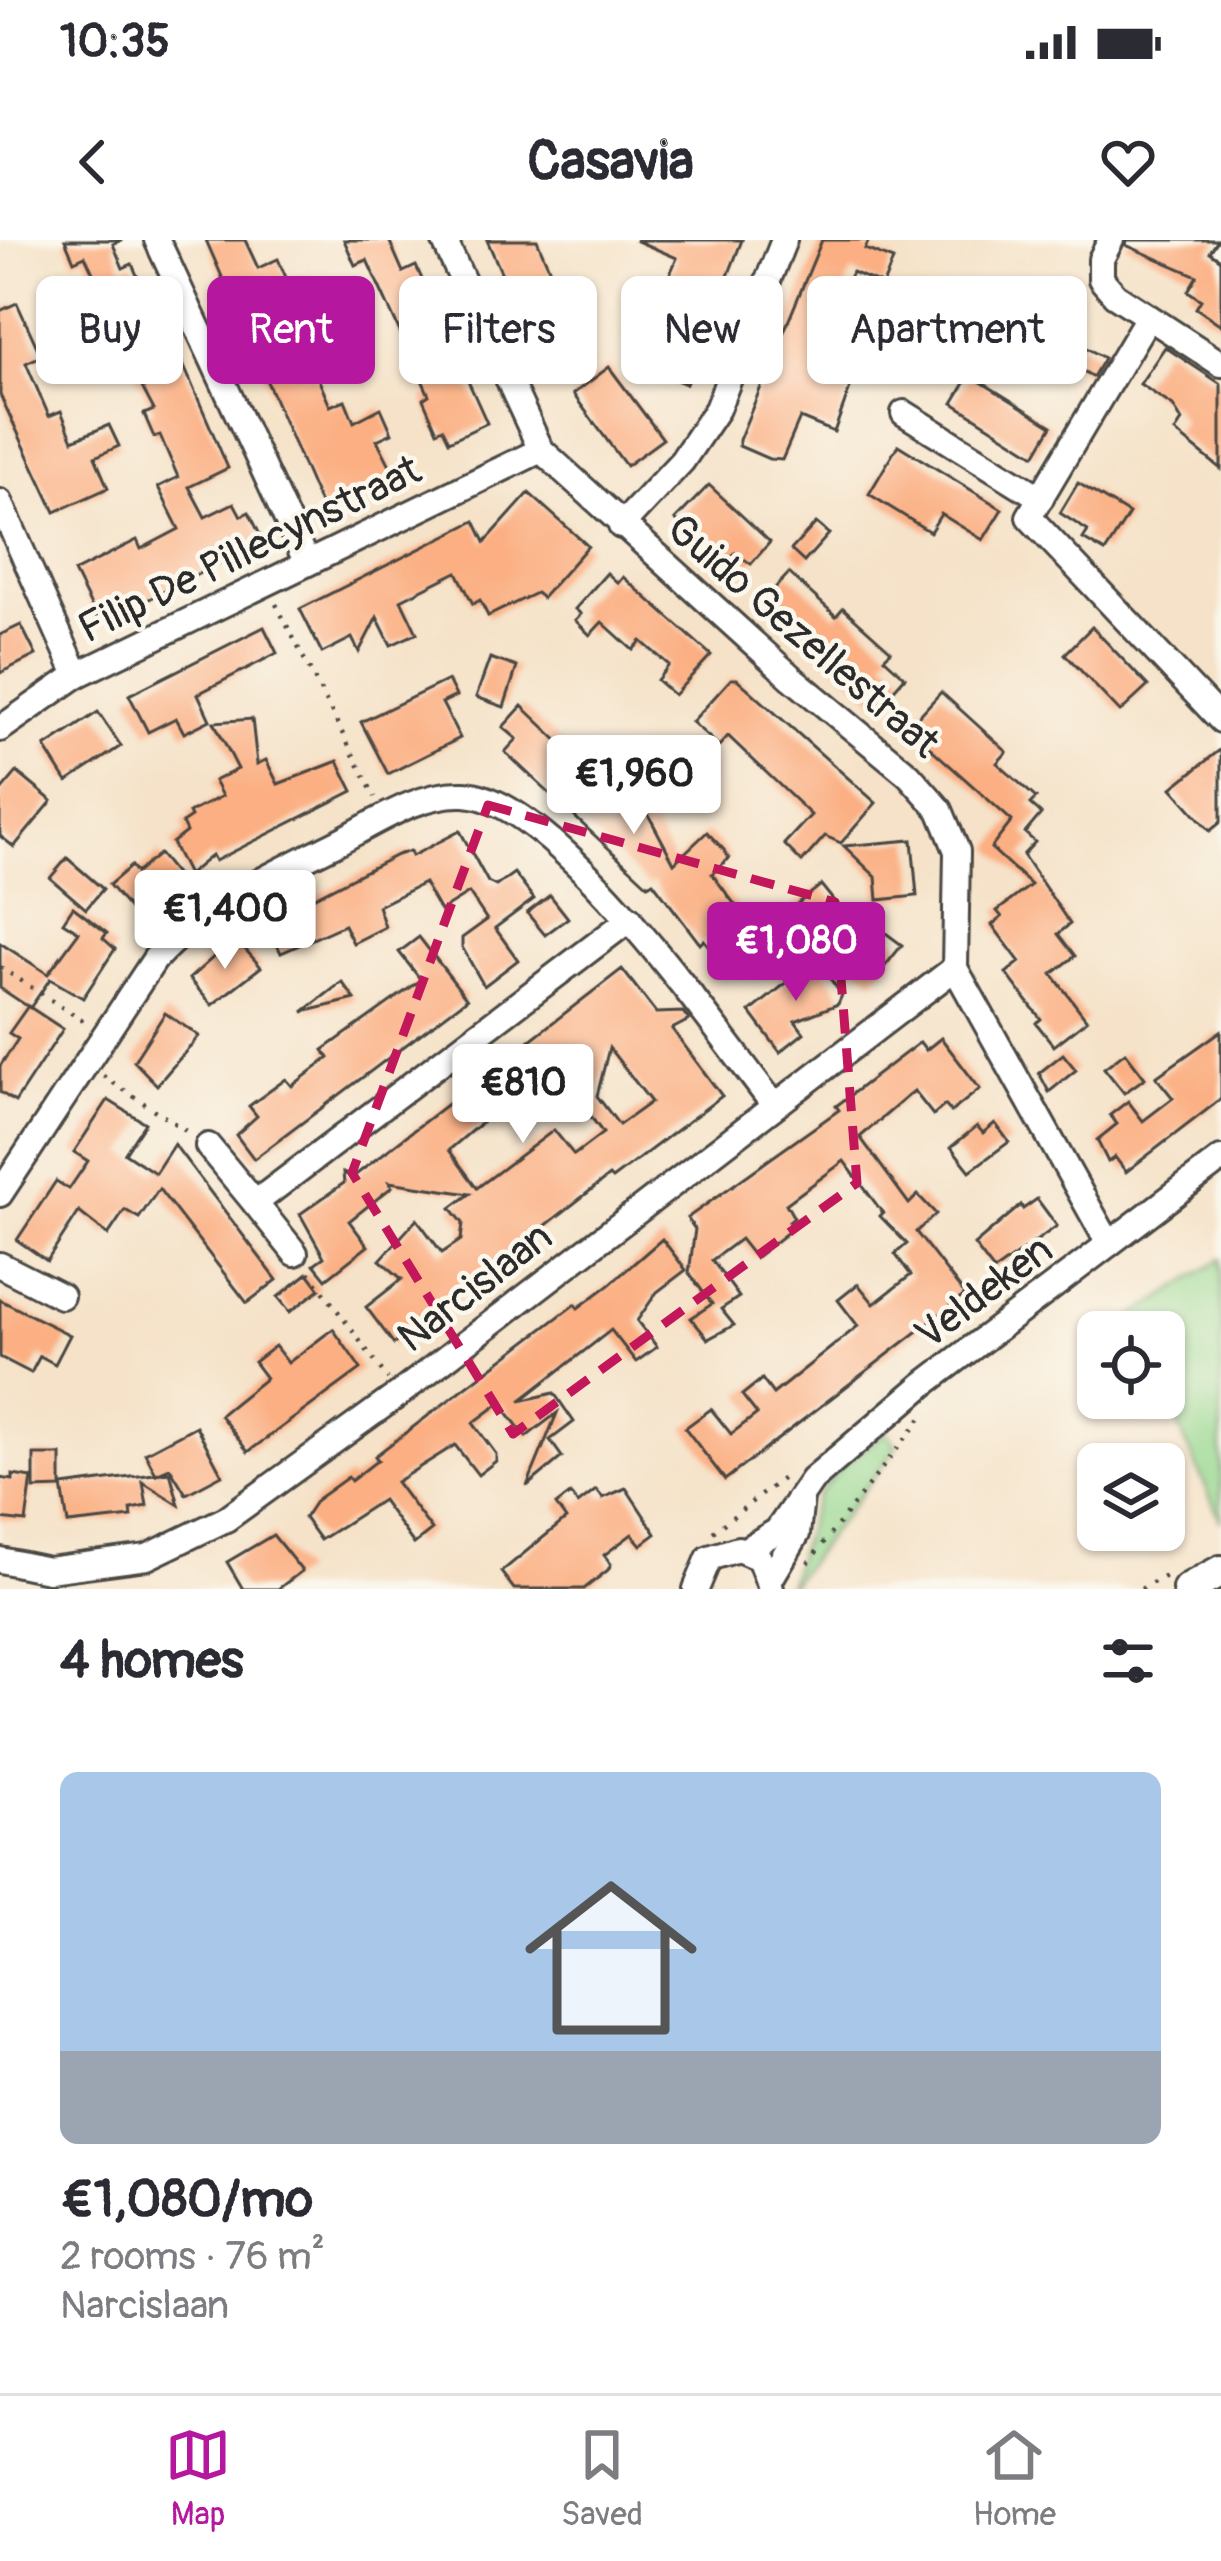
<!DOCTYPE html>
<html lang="en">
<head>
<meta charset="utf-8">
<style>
  body { margin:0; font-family:Pangolin,sans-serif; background:#f2f2f3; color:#2b2b33; height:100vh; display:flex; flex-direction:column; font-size:45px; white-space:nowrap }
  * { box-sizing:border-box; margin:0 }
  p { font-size:39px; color:#7c7c81 }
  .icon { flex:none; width:66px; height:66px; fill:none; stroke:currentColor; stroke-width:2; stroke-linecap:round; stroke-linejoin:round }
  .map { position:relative; height:1349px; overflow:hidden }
  .drawer { display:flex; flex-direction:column; background:#fff; flex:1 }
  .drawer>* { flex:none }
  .top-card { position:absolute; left:36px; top:36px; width:1149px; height:108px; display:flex; gap:24px }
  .fabs { position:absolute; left:1077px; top:1071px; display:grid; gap:24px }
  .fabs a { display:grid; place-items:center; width:108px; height:108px; border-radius:18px; background:#fff; box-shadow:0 3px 9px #0004; font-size:60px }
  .price { position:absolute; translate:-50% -102px; padding:0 27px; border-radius:12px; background:#fff; color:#222; font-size:39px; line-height:78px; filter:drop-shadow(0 3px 6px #0008) }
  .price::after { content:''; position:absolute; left:50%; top:72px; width:36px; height:27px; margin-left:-18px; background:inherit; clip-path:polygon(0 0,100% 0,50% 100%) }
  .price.current { background:#b5179e; color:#fff }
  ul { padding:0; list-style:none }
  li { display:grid; align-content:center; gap:24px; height:636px; padding:0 60px }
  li+li { border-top:3px solid #e1e1e2 }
  li span { display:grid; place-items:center; height:372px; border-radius:18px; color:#555 }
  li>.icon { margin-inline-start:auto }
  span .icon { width:216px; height:216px; fill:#fffc; stroke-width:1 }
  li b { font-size:51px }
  h2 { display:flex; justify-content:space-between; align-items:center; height:144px; padding:0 60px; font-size:51px }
  .pill { padding:0 42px; border-radius:18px; background:#fff; box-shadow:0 3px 9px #0004; font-size:42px; line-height:108px }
  .pill.current { background:#b5179e; color:#fff }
  .status { display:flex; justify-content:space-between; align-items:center; height:84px; padding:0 60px; background:#fff; direction:ltr }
  .status svg { height:33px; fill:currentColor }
  header { display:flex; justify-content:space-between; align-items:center; height:156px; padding:0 60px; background:#fff; font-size:54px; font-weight:800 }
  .menu { display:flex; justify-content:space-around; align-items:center; height:168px; border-top:3px solid #e1e1e2; background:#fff; font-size:33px; color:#7c7c81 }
  .menu a { display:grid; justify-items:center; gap:6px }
  .menu .current { color:#b5179e }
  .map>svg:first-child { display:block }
  .green { fill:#96d78e; stroke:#60815c; stroke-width:3 }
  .building { fill:#fbaf82; fill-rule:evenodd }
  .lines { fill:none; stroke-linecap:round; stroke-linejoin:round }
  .minor-casing { stroke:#494643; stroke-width:30 }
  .major-casing { stroke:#494643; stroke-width:36 }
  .path { stroke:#494643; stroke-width:4.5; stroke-dasharray:3 9; stroke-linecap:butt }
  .minor { stroke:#fff; stroke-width:24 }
  .major { stroke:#fff; stroke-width:30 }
  .marked { fill:none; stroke:#c2185b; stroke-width:9; stroke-dasharray:24 15; stroke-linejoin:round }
  .labels { text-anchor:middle; stroke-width:9; stroke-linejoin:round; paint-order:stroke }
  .street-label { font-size:42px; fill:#2b2b2b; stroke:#fbf7ec }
</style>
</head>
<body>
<div class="status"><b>10:35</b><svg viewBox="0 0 49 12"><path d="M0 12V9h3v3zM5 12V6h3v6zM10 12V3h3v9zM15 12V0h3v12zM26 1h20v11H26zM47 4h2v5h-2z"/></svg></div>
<header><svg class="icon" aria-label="back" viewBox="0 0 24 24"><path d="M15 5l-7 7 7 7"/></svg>Casavia<svg class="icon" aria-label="heart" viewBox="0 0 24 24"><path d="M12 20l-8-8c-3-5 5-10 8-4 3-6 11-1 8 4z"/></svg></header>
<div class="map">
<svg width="1221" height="1349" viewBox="0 0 1221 1349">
  <rect width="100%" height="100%" fill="#fbf7ec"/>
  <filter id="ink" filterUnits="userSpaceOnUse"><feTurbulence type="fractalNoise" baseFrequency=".00833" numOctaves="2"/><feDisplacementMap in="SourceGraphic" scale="24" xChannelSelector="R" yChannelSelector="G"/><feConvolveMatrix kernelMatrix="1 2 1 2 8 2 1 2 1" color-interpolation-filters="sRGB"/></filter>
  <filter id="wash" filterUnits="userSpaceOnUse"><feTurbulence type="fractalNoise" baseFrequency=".004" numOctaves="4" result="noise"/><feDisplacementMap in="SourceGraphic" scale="48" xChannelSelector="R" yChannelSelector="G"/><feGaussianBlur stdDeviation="2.7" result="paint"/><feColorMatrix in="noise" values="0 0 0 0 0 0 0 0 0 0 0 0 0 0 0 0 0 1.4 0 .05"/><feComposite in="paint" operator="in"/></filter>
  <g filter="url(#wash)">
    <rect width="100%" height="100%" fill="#f5e2c8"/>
    <g class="green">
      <polygon points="1221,1019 1221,1281 1164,1153 1164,1092 1137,1092 1131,1078"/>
      <polygon points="887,1192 897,1207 787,1349 817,1255 844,1225"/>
    </g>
    <g id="blocks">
      <g class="building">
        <polygon points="65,0 122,0 113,4 123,28 132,24 154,74 160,71 228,228 189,247 205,277 234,263 241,276 249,272 263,301 100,384 74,332 137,300 141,309 179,289 158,247 178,237 160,195 154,197 144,174 154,170 116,98 52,125 46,111 115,80 85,16 74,21"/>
        <polygon points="206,0 245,0 258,28 278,19 288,42 293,40 319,108 307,113 330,166 345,160 354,182 381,168 392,193 377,200 395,235 323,271 246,93 274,81 261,50 233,62"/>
        <polygon points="344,0 389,0 403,32 416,26 487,183 449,201 443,188 437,191 423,159 429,155 367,20 355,25"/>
        <polygon points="487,0 537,0 555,42 549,45 560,70 567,67 586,111 543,128"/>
        <polygon points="635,0 742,0 686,144 659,133 664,129 653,118 669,82 666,76 648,84 631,76 641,51 659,59 677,18"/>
        <polygon points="822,0 869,0 865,9 893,20 883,45 852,32 831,77 857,89 852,101 865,107 834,192 800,178 782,220 769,219 739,206 739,200"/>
        <polygon points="1127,0 1218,0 1210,12 1221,20 1221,85 1196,68 1201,60 1188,51 1197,36 1126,5"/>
        <polygon points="1027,54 1043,65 1027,86 1010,77"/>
        <polygon points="17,63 41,116 26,123 49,176 61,171 73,200 109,185 119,206 95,217 108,248 55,272 0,155 0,71"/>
        <polygon points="906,92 932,108 914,138 893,126"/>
        <polygon points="1073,100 1104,118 1093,137 1062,118"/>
        <polygon points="1165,107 1221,144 1221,229 1175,192 1182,181 1173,166 1140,144"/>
        <polygon points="609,127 663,199 626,226 573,154"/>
        <polygon points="970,135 1052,186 1035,215 953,163"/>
        <polygon points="898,205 1002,269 983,300 941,274 930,292 869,254"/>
        <polygon points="1078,243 1129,274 1105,312 1083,299 1088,291 1060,273"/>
        <polygon points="709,245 770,302 751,324 735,313 726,323 675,280"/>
        <polygon points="529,253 588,306 542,358 536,353 488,376 480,360 473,364 457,332 401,360 417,393 391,405 377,377 359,412 352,398 322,413 300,369 475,281 485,302"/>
        <polygon points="816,283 829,294 804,322 791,310"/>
        <polygon points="607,333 618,343 623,337 711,415 674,455 657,440 669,425 641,401 633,410 602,382 590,395 575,380 581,374 575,369"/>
        <polygon points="789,333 836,376 843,368 891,411 884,418 905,437 881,464 764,360"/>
        <polygon points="21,385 36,415 0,433 0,395"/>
        <polygon points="264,387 277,413 198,454 210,480 184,493 176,478 148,492 129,455"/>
        <polygon points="1092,387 1148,446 1120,472 1065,414"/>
        <polygon points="490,418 517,427 504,467 476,457"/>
        <polygon points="731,439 737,439 876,563 841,603 825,596 802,622 784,604 811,575 728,496 719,506 692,482"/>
        <polygon points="448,440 456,456 442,463 460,498 388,534 361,482"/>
        <polygon points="941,452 1007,512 997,523 1036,558 1030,564 1041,574 1025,593 1035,602 1023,615 1070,684 1058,694 1075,716 1052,734 1087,780 1054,806 1036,783 1041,779 1006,733 1020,722 992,685 1002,677 997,671 1031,645 991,608 1012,581 908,488"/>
        <polygon points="522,466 593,534 597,530 649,576 674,623 707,592 724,610 729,618 712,634 736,666 745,685 734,693 756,720 742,731 721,704 712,710 704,700 700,704 653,642 648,645 505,512 517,499 503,487"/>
        <polygon points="98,472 121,506 67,542 45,507"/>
        <polygon points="252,479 257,524 266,520 278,544 338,521 353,551 215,621 212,615 188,635 172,603 186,592 182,583 191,577 189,573 222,556 214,541 238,529 214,482"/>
        <polygon points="1221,509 1221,582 1210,591 1172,548"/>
        <polygon points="17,532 52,561 14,607 0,596 0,552"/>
        <polygon points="460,591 488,642 496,646 514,633 534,659 495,688 518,720 484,746 462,707 462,698 487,680 469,653 440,671 424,643 378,666 385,687 353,703 344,685 281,713 266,682 397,615 410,611 412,616"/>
        <polygon points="912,600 917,656 878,660 876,637 844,606"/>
        <polygon points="159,614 181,641 137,678 109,645 131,626 136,633"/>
        <polygon points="67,618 103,649 86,669 50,638"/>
        <polygon points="821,645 846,676 852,668 902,705 874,740 787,672"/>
        <polygon points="550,655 568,678 545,695 527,673"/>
        <polygon points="73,667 107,693 103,698 115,709 83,758 50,739 30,768 0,748 0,703 48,734 79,692 63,682"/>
        <polygon points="419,697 467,759 254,919 236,895 257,876 249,866 286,839 292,846 329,818 323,810 421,740 399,712"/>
        <polygon points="235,698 261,727 212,765 189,739"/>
        <polygon points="816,719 842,755 838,764 795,781 804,793 780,812 750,772"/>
        <path d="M622 729 656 773 683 772 689 780 672 789 722 856 612 939 609 936 394 1104 366 1067 402 1039 380 1020 417 979 442 1013 461 1000 463 983 451 968 470 954 389 942 392 947 349 981 368 1006 326 1039 314 1024 324 1017 300 974 344 943 343 933 353 937ZM609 808 651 862 619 885 597 856ZM559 834 603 893 574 915 554 890 477 948 449 910 502 865 508 873Z"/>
        <polygon points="342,742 355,759 303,772"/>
        <polygon points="28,766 63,789 15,862 0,852 0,826 18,799 9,793"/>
        <polygon points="165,773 199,796 157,845 134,821"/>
        <polygon points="1221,791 1221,859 1126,932 1115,917 1108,922 1097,900 1117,884 1110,875 1128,861 1143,881 1173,858 1156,837"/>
        <polygon points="941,798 980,849 951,872 945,865 933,875 914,851 860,897 909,964 918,955 936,974 916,992 965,1055 725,1240 685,1188 711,1169 731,1194 757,1174 742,1155 762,1139 773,1154 858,1086 838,1060 858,1044 874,1064 911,1035 895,1014 907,1004 880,976 883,973 844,921 786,964 794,978 789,982 793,988 755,1018 740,999 712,1020 739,1057 721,1069 734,1085 708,1099 691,1078 712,1064 689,1033 695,989 687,978 839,870 836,866 920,802 926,810"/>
        <polygon points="1125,812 1145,838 1124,853 1104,828"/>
        <polygon points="1063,814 1076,830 1049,852 1039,833"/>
        <polygon points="108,860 145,883 125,913 155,933 174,904 277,1040 247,1063 159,949 139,978 125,970 108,995 79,972 47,1021 17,1000 56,941 69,949 88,921 74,912"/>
        <polygon points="995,883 1009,902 970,931 951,907 977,886 983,893"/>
        <polygon points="1037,959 1057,986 994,1031 974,1005 1021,965 1023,969"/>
        <polygon points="662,999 686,1030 657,1052 637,1081 657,1107 636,1122 611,1090 520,1161 554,1153 574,1182 550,1200 562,1217 527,1246 557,1173 526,1197 500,1163 473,1183 496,1214 496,1221 478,1235 455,1205 396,1242 432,1290 414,1304 382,1260 320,1300 304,1278 316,1260 348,1237 351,1241 378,1220 375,1216 575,1064 578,1068 609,1045"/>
        <polygon points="308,1033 320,1049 290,1072 278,1057"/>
        <polygon points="0,1060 70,1095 55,1124 40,1116 31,1133 0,1117"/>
        <polygon points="333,1089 361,1129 248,1212 220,1175 266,1138 254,1122 275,1106 288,1123"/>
        <polygon points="196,1186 222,1235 186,1254 170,1228 156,1234 145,1213"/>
        <polygon points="34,1215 61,1215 61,1248 34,1249"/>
        <polygon points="170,1232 179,1265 143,1242 147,1266 131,1269 132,1277 68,1284 62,1246"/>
        <polygon points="13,1235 32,1238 26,1282 0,1279 0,1238 13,1240"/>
        <polygon points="626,1248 656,1294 641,1305 632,1294 604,1315 611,1324 608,1330 584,1349 514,1349 501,1332 566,1279 556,1265 570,1254 578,1264 596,1250 603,1258"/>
        <polygon points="273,1295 302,1331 278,1349 243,1349 227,1322"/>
      </g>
    </g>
  </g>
  <g filter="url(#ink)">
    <use href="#blocks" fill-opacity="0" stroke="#494643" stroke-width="3"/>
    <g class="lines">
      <g class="minor-casing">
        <g id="minor">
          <polyline points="157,0 306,321"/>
          <polyline points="444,0 541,210 792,438 909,535 940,570 957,611 955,728 1109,1004"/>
          <polyline points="1111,0 1101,19 1101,39 1115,55 1221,124"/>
          <polyline points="1148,77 1029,277 1221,480"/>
          <polyline points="904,173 1041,258"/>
          <polyline points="0,262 77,435"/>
          <polyline points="621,286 682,221 717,169 784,0"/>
          <polyline points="0,489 77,435 541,210"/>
          <polyline points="208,906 255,963 630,679"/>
          <path d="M0 954 155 719C204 666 266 638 330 606 371 586 417 552 464 554 556 558 718 793 774 865"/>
          <polyline points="255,963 295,1013"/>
          <polyline points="0,1025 61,1056"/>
          <polyline points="745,1310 777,1291 812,1240 923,1145 1221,919"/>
          <polyline points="0,1320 48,1330 147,1317 226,1279 399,1154 955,728"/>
          <polyline points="771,1338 797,1294 801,1258"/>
          <polyline points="696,1349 709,1318 738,1309 759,1318 771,1349"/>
        </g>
      </g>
      <g class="major-casing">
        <polyline id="major" points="1188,1349 1221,1331"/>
      </g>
      <g class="path">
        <polyline points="276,364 375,557"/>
        <polyline points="0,727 85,782"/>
        <polyline points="103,836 189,893"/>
        <polyline points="309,1032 388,1139"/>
        <polyline points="713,1292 784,1237"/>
        <polyline points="808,1323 926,1172"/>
        <polyline points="1141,1349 1169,1334"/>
      </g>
      <use href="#minor" class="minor"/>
      <use href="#major" class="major"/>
    </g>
  </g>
  <path class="marked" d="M488 565 835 662 857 943 513 1194 352 933Z"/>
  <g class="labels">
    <g class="street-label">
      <text transform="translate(249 308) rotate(-26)" y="15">Filip De Pillecynstraat</text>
      <text transform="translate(804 395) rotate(41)" y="15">Guido Gezellestraat</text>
      <text transform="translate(474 1046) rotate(-38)" y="15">Narcislaan</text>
      <text transform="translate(983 1051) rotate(-37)" y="15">Veldeken</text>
    </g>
  </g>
</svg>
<div class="fabs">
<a><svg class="icon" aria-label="locate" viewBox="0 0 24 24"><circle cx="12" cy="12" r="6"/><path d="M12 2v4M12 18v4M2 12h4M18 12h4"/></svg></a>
<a><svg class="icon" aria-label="layers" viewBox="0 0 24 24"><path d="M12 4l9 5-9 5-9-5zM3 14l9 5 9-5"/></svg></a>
</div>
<b class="price" style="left:634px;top:597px">€1,960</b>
<b class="price" style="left:225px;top:732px">€1,400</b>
<b class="price current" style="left:796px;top:764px">€1,080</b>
<b class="price" style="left:523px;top:906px">€810</b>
<div class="top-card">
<a class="pill">Buy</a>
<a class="pill current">Rent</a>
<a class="pill">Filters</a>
<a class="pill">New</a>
<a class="pill">Apartment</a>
</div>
</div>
<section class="drawer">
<h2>4 homes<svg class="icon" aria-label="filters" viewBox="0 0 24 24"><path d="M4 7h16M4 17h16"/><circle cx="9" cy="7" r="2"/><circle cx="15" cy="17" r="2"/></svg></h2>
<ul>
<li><span style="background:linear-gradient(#a9c7e8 75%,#9aa5b1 0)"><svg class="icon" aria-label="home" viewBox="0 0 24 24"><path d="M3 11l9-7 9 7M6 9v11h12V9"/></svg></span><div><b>€1,080/mo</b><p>2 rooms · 76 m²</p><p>Narcislaan</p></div></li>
</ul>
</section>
<nav class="menu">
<a class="current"><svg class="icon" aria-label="map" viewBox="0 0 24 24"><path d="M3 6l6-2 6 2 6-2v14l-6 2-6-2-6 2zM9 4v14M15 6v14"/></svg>Map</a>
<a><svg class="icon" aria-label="saved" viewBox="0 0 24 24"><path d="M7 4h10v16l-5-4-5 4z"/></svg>Saved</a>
<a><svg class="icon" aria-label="home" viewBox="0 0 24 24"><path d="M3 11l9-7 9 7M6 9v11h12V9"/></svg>Home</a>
</nav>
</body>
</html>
